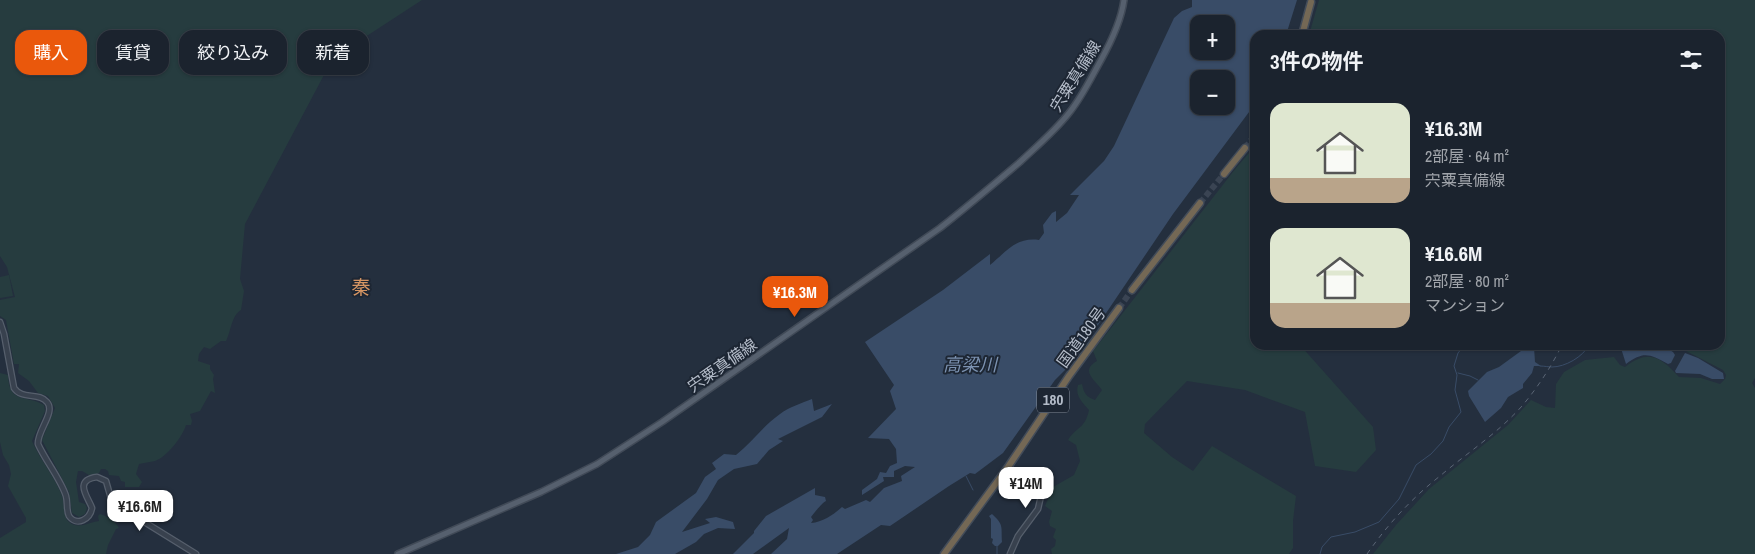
<!DOCTYPE html>
<html lang="ja">
<head>
<meta charset="utf-8">
<style>
  body { margin:0; font-family:"Archivo Narrow","Noto Sans JP",sans-serif; background:#242b36; color:#f1f3f6; height:100vh; display:flex; flex-direction:column; font-size:19px; white-space:nowrap }
  * { box-sizing:border-box; margin:0 }
  p { font-size:16px; color:#a0a4aa }
  .icon { flex:none; width:28px; height:28px; fill:none; stroke:currentColor; stroke-width:2; stroke-linecap:round; stroke-linejoin:round }
  .map { position:relative; flex:1; overflow:hidden }
  .drawer { position:absolute; left:1250px; top:30px; width:475px; height:320px; display:flex; flex-direction:column; background:#1b232e; border-radius:15px; box-shadow:0 1px 4px #0004,0 0 0 1px #39404a }
  .drawer>* { flex:none }
  .top-card { position:absolute; left:15px; top:30px; width:475px; height:45px; display:flex; gap:10px }
  .fabs { position:absolute; left:1190px; top:15px; display:grid; gap:10px }
  .fabs a { display:grid; place-items:center; width:45px; height:45px; border-radius:10px; background:#1b232e; box-shadow:0 1px 4px #0004,0 0 0 1px #39404a; font-size:25px }
  .price { position:absolute; translate:-50% -42px; padding:0 11px; border-radius:10px; background:#fff; color:#222; font-size:16px; line-height:32px; filter:drop-shadow(0 1px 2px #0008) }
  .price::after { content:''; position:absolute; left:50%; top:30px; width:15px; height:11px; margin-left:-8px; background:inherit; clip-path:polygon(0 0,100% 0,50% 100%) }
  .price.on { background:#ea580c; color:#fff }
  ul { padding:0; list-style:none }
  li { display:flex; align-items:center; gap:15px; height:125px; padding:0 20px }
  li span { display:grid; place-items:center; flex:none; width:140px; height:100px; border-radius:15px; color:#555 }
  li>.icon { margin-inline-start:auto }
  span .icon { width:60px; height:60px; fill:#fffc; stroke-width:1 }
  li b { font-size:21px }
  h2 { display:flex; justify-content:space-between; align-items:center; height:60px; padding:0 20px; font-size:21px }
  .pill { padding:0 18px; border-radius:15px; background:#1b232e; box-shadow:0 1px 4px #0004,0 0 0 1px #39404a; font-size:18px; line-height:45px }
  .pill.on { background:#ea580c; color:#fff }
  .map>svg:first-child { display:block }
  .green { fill:#263c3f }
  .water { fill:#394c67; fill-rule:evenodd }
  .lines { fill:none; stroke-linecap:round; stroke-linejoin:round }
  .stream { stroke:#394c67; stroke-width:1 }
  .highway-tunnel { stroke:#3a4453; stroke-width:6; stroke-dasharray:6 3; stroke-linecap:butt }
  .minor-casing { stroke:#565f6c; stroke-width:7 }
  .major-casing { stroke:#414a57; stroke-width:8 }
  .highway-casing { stroke:#434c59; stroke-width:9 }
  .minor { stroke:#38414e; stroke-width:4.5 }
  .major { stroke:#56606e; stroke-width:5 }
  .highway { stroke:#746855; stroke-width:6 }
  .rail { stroke:#5a6575; stroke-width:1; stroke-dasharray:5 5; stroke-linecap:butt }
  .labels { text-anchor:middle; stroke-width:4; stroke-linejoin:round; paint-order:stroke }
  .shield { fill:#1d2633; stroke:#878f9c; stroke-width:1 }
  .shield-label { font-size:15px; font-weight:bold; fill:#b4bcc9 }
  .street-label { font-size:16px; fill:#b4bcc9; stroke:#1d2633 }
  .water-label { font-size:18px; font-style:italic; fill:#7c92b1; stroke:#1d2633 }
  .quarter-label { font-size:19px; fill:#d59563; stroke:#1d2633 }
</style>
</head>
<body>
<div class="map">
<svg width="1755" height="554" viewBox="0 0 1755 554">
  <rect width="100%" height="100%" fill="#242f3e"/>
  <g class="green">
    <path d="M0 0H422L333 58 245 224 240 279 244 291 241 310C231 316 231 332 226 341H221L210 349 204 347 199 354 198 361 210 365V369L214 375 213 379 215 393 211 391 200 411 190 414 192 421 191 425H186C183 436 167 457 155 461 150 462 144 463 139 464L136 474 142 482 139 487H125V482L121 481 119 476 109 475 108 471 105 469H101L99 473 89 475 82 471H78L76 482 79 502 85 504 87 508 85 514 79 517 72 513 69 492 42 440 55 408 48 396 38 393 29 381 18 373 19 364H14L6 320 0 316V300L15 297 7 267 0 256Z"/>
    <path d="M1319 0H1755V378L1752 383 1755 388V554H1373L1396 525 1429 489 1508 425 1531 400 1546 407 1555 408 1556 384 1564 372 1585 360 1614 357 1620 365 1625 367C1650 348 1661 358 1679 377L1701 378 1720 384 1725 379 1726 375 1723 370 1686 351H1676L1670 345H1720V35H1309Z"/>
    <path d="M1255 146V345H1300L1373 427 1376 450 1356 472 1315 466 1305 412 1245 390 1187 381 1145 424 1144 433 1172 457 1193 471 1212 446 1296 496 1293 521V548L1289 554H1052L1051 549 1055 546 1056 540 1053 537 1056 529 1050 526 1049 522 1052 511 1045 506 1053 487 1074 475 1080 461 1076 445 1068 440C1076 427 1085 429 1089 410 1082 402 1075 396 1078 385L1082 384C1084 393 1086 397 1095 400L1102 390C1094 379 1080 371 1097 361L1093 351 1236 168Z"/>
    <polygon points="9,275 13,296 0,298 0,277"/>
    <path d="M0 373 8 375C9 405 26 394 44 405L45 411 32 441C40 460 55 477 62 496 65 503 62 516 69 522 78 530 89 522 99 521L98 516 100 514C108 517 114 519 119 528L116 529 108 545 106 554H0V538L26 522V518L8 486 11 474 9 465 3 455 0 442Z"/>
  </g>
  <g class="water">
    <path d="M1192 0H1297L1286 35H1255V104L1173 214 1073 362 1055 380 1003 453 975 474 970 473 949 486 890 526 881 525 837 554H771L787 539 789 528 753 554H733L754 533V531L766 516 815 488V495L825 497 826 501C822 503 814 513 811 517L813 520 811 523C823 522 833 515 842 507L845 509 866 500 870 502 884 488 902 481 901 476 915 467 905 466 894 471V477H883L884 481 862 495V490L877 479 880 472 886 473 890 466 897 463 896 449 889 439 868 438 896 409 890 391 894 385 865 342 943 290 990 254V265C1007 251 1016 237 1039 240L1044 233 1043 225 1052 213 1056 211V222L1067 213 1079 195H1070L1104 161 1114 146 1174 18 1182 11 1192 7ZM1199 24H1226V51H1199ZM1199 79H1226V106H1199Z"/>
    <path d="M1620 345H1661L1673 352 1675 355 1671 363 1668 364C1649 354 1644 351 1626 364Z"/>
    <polygon points="1532,346 1534,347 1535,362 1541,366 1534,366 1532,373 1523,384 1523,388 1508,397 1501,408 1485,422 1469,396 1468,391 1487,372 1499,367 1521,351 1527,350"/>
    <polygon points="1685,353 1698,358 1723,373 1724,379 1712,379 1700,374 1676,373 1675,371"/>
    <path d="M812 399 814 411 832 404 822 417 778 439 783 441 769 450 757 464 734 469 718 480 707 499 682 532 710 523 705 519 716 517 733 522 735 529 718 528 704 534 696 542 675 554H616L638 547 650 535 656 522 696 493 705 477 716 469 712 463 724 454 736 455C752 442 763 426 780 414 789 407 802 403 812 399Z"/>
    <path d="M992 514C1004 525 1001 526 1002 542L998 546H995L992 543 993 539 991 538V519L989 516Z"/>
  </g>
  <g class="lines">
    <g class="stream">
      <path d="M1540 366C1545 366 1548 367 1552 367 1565 367 1583 357 1589 345"/>
      <polyline points="1458,373 1470,376 1478,380"/>
      <polyline points="966,476 973,490"/>
      <polyline points="997,546 997,554"/>
      <polyline points="1320,554 1322,547 1331,537 1355,532 1379,522 1399,499 1416,465 1431,454 1443,441 1449,427 1461,412 1455,390 1457,375 1454,366 1458,353 1462,348 1470,348 1476,345"/>
    </g>
    <g class="highway-tunnel">
      <polyline points="1245,148 1255,135"/>
      <polyline points="1200,203 1224,174"/>
      <polyline points="1119,308 1132,290"/>
    </g>
    <g class="minor-casing">
      <g id="minor">
        <path d="M0 322 4 334 14 388C22 400 39 392 47 402 56 412 37 431 38 444 45 460 61 480 66 496 68 503 66 510 69 516 77 527 90 519 92 508 88 497 73 480 97 477L106 481 112 502 196 554"/>
        <polyline points="1008,467 1029,481 1037,489 1041,496 1038,509 1018,536 1010,554"/>
      </g>
    </g>
    <g class="major-casing">
      <path id="major" d="M398 554 541 492 597 464 662 422 940 228C968 206 994 184 1020 162 1037 146 1055 131 1069 113 1082 97 1091 78 1101 60 1111 42 1121 22 1124 0"/>
    </g>
    <g class="highway-casing">
      <g id="highway">
        <polyline points="1302,35 1311,2"/>
        <polyline points="1224,174 1245,148"/>
        <polyline points="1132,290 1200,203"/>
        <polyline points="944,554 1008,467 1069,376 1119,308"/>
      </g>
    </g>
    <use href="#minor" class="minor"/>
    <use href="#major" class="major"/>
    <use href="#highway" class="highway"/>
    <path class="rail" d="M1367 554C1388 524 1412 498 1440 476 1467 453 1498 433 1522 406 1538 387 1551 367 1562 345"/>
  </g>
  <g class="labels">
    <rect class="shield" x="1037" y="387.5" width="32" height="25" rx="4"/>
    <g class="shield-label">
      <text x="1053" y="405">180</text>
    </g>
    <g class="street-label">
      <text transform="translate(1075 76) rotate(-58)" y="6">宍粟真備線</text>
      <text transform="translate(1081 337) rotate(-54)" y="6">国道180号</text>
      <text transform="translate(722 365) rotate(-35)" y="6">宍粟真備線</text>
    </g>
    <g class="water-label">
      <text x="970" y="371">高梁川</text>
    </g>
    <g class="quarter-label">
      <text x="361" y="294">秦</text>
    </g>
  </g>
</svg>
<div class="fabs">
<a>+</a>
<a>−</a>
</div>
<b class="price on" style="left:795px;top:318px">¥16.3M</b>
<b class="price" style="left:1026px;top:509px">¥14M</b>
<b class="price" style="left:140px;top:532px">¥16.6M</b>
<div class="top-card">
<a class="pill on">購入</a>
<a class="pill">賃貸</a>
<a class="pill">絞り込み</a>
<a class="pill">新着</a>
</div>
<section class="drawer">
<h2>3件の物件<svg class="icon" aria-label="filters" viewBox="0 0 24 24"><path d="M4 7h16M4 17h16"/><circle cx="9" cy="7" r="2"/><circle cx="15" cy="17" r="2"/></svg></h2>
<ul>
<li><span style="background:linear-gradient(#dfe7d0 75%,#b9a48a 0)"><svg class="icon" aria-label="home" viewBox="0 0 24 24"><path d="M3 11l9-7 9 7M6 9v11h12V9"/></svg></span><div><b>¥16.3M</b><p>2部屋 · 64 m²</p><p>宍粟真備線</p></div></li>
<li><span style="background:linear-gradient(#dfe7d0 75%,#b9a48a 0)"><svg class="icon" aria-label="home" viewBox="0 0 24 24"><path d="M3 11l9-7 9 7M6 9v11h12V9"/></svg></span><div><b>¥16.6M</b><p>2部屋 · 80 m²</p><p>マンション</p></div></li>
</ul>
</section>
</div>
</body>
</html>
